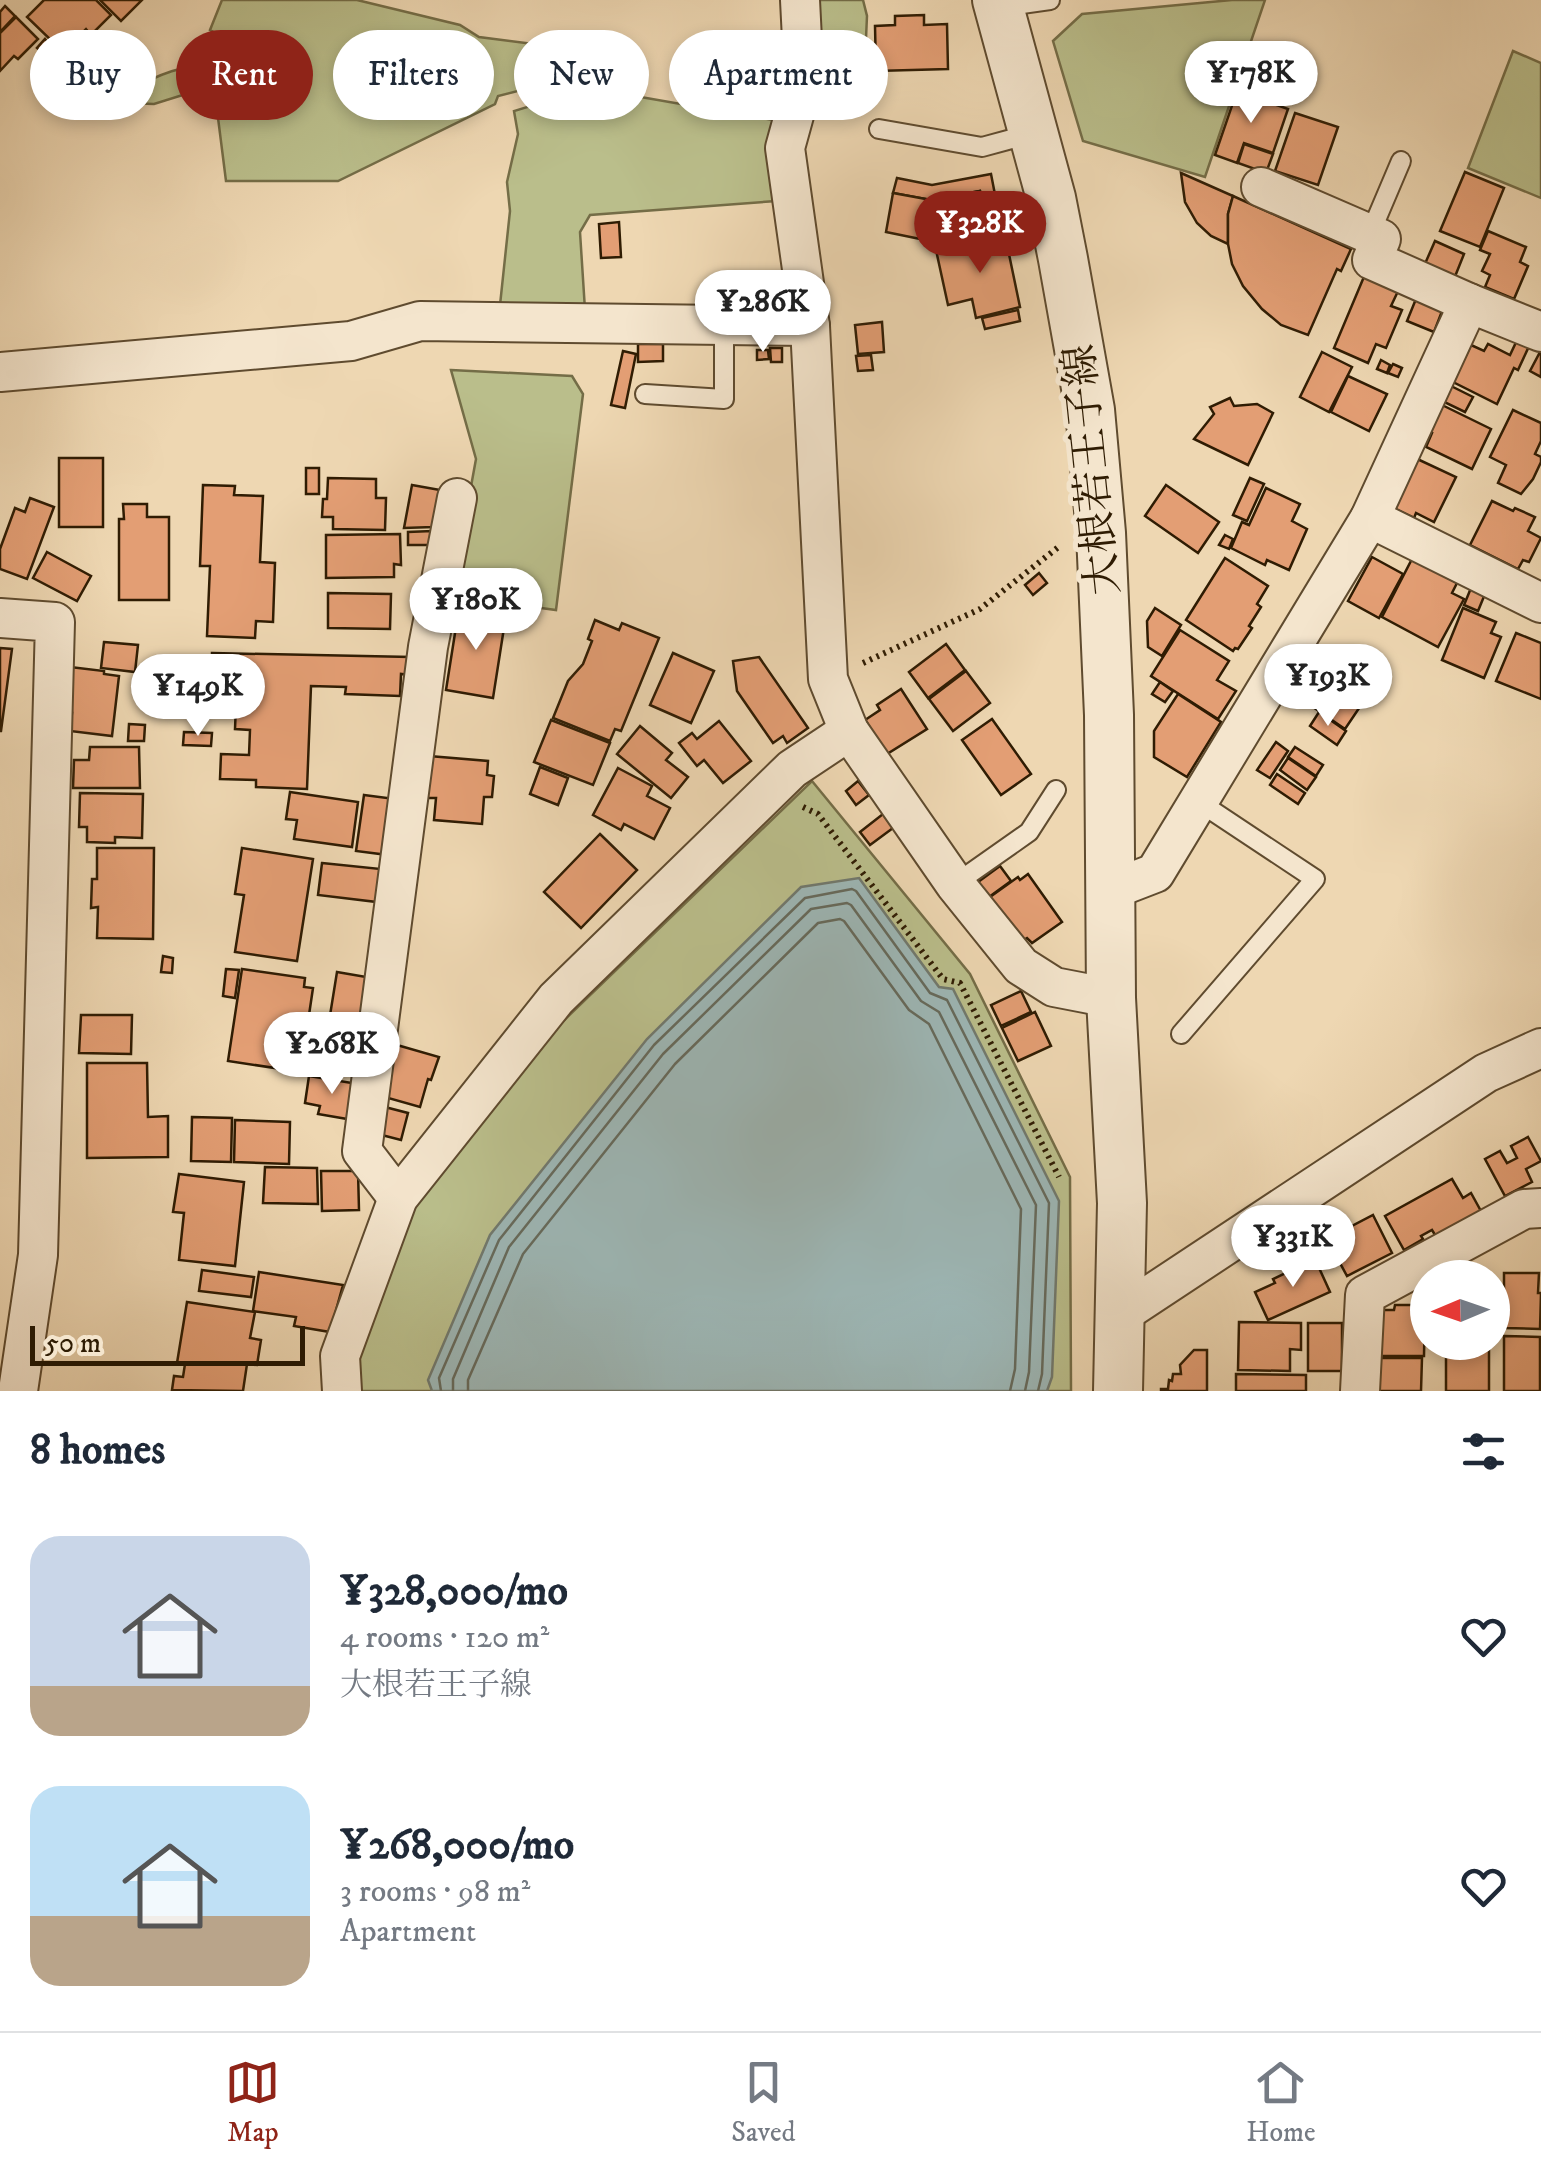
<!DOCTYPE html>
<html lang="en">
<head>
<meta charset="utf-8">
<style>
  body { margin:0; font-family:"IM FELL DW Pica","Noto Serif JP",serif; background:#f2f2f3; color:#1f2937; height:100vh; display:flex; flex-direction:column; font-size:38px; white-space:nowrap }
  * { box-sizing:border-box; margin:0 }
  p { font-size:32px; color:#747a83 }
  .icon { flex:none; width:55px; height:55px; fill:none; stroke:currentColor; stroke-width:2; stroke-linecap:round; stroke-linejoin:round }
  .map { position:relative; height:1391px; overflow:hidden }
  .sheet { display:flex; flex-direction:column; background:#fff; flex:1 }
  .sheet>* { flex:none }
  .top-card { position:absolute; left:30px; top:30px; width:1000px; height:90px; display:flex; gap:20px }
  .needle { width:65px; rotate:268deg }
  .buttons { position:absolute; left:1410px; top:1260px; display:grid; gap:20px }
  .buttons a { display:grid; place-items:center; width:100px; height:100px; border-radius:50%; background:#fff; box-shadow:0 5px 15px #0003; font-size:50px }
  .scale { position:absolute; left:30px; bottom:25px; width:275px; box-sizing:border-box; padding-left:10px; border:5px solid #2f1c03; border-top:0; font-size:28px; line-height:35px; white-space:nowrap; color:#2f1c03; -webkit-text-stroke:8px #f4e5cd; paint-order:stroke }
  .price { position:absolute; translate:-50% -85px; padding:0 22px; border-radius:35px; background:#fff; color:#222; font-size:32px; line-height:65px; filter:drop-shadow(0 2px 5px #0008) }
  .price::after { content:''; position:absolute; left:50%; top:60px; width:30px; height:22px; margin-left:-15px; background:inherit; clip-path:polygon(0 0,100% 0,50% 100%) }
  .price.selected { background:#8f2418; color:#fff }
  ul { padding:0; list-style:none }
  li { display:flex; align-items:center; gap:30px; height:250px; padding:0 30px }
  li span { display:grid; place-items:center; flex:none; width:280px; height:200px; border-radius:30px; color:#555 }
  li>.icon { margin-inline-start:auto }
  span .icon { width:120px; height:120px; fill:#fffc; stroke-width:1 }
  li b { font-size:42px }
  h2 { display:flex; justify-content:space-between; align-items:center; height:120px; padding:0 30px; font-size:42px }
  .chip { padding:0 35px; border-radius:45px; background:#fff; box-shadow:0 5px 15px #0003; font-size:35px; line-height:90px }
  .chip.selected { background:#8f2418; color:#fff }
  .tab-bar { display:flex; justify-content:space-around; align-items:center; height:140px; border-top:2px solid #e0e1e3; background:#fff; font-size:28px; color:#747a83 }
  .tab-bar a { display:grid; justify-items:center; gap:5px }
  .tab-bar .selected { color:#8f2418 }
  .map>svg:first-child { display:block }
  .green { fill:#babe8b; stroke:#746d47; stroke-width:2.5 }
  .water { fill:#9db7b6; stroke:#71796e; stroke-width:2.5 }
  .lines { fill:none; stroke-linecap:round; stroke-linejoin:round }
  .shore { stroke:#666a5c; stroke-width:2.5 }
  .building { fill:#e39e74; stroke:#2f1c03; stroke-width:2.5 }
  .service-casing { stroke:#5f4b2f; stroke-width:22 }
  .minor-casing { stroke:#5f4b2f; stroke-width:42 }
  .tertiary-casing { stroke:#5f4b2f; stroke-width:52 }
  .path { stroke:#2f1c03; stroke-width:6; stroke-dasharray:2.5 5; stroke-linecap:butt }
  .service { stroke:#f4e5cd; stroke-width:18 }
  .minor { stroke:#f4e5cd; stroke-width:38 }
  .tertiary { stroke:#f4e5cd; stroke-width:48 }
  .labels { text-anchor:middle; stroke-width:10; stroke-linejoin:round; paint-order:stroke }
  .street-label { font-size:42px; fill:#2f1c03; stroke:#f4e5cd }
</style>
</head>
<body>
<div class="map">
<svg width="1541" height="1391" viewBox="0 0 1541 1391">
  <rect width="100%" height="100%" fill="#eed7b2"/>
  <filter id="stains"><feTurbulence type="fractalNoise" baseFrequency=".002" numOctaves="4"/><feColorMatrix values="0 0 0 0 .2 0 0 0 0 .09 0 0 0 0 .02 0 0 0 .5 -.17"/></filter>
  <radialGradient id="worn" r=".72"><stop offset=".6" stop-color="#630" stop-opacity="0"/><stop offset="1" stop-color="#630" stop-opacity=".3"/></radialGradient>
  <g class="green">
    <path d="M222 0H357L460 25 479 37 604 53 598 66 580 75 498 96 495 104 338 181H226L215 94 189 93 154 104 126 103V93C158 74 184 63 221 66L232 43 210 30Z"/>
    <path d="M816 0H863L867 16 864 83C850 89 827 86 816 75Z"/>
    <polygon points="1232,0 1265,0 1205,177 1083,141 1053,41 1082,14"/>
    <polygon points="1513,51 1541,63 1541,198 1468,168"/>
    <polygon points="589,88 773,120 776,201 590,215 580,232 585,310 500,305 510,211 507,182 518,134 514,111"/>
    <polygon points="451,370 572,376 583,394 556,610 451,596 476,459"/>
    <polygon points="812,781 970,974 1070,1177 1071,1391 357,1391 355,1359 415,1201 556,1028"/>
  </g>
  <polygon class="water" points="859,878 939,987 953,989 1059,1201 1052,1377 1047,1391 432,1391 428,1380 490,1235 647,1039 801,887"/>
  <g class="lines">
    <g class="shore">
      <polyline points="441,1391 439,1378 499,1240 654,1045 805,898 852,889 856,891 930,993 947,1000 1049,1203 1042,1374 1038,1391"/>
      <polyline points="453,1391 453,1379 509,1247 663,1054 811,909 847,903 851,905 921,1001 939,1012 1036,1205 1029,1372 1025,1391"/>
      <polyline points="468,1391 468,1380 523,1254 675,1064 818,923 840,919 844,921 909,1010 929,1024 1021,1209 1015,1369 1010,1391"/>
    </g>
  </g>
  <g class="building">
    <polygon points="44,0 96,0 111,15 91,35 86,29 76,39 70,34 58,47 27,17"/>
    <polygon points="100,0 142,0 121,21"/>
    <polygon points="5,6 15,16 0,32 0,12"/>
    <polygon points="924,15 924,25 947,24 948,69 876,71 875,26 895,25 895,16"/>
    <polygon points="16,17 38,39 18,59 14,56 0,71 0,33"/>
    <polygon points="45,39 52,47 45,55 37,48"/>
    <polygon points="1237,91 1288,109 1273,153 1244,143 1237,163 1215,155"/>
    <polygon points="1295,113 1338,127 1318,185 1275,171"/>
    <polygon points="1244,144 1273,154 1266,173 1238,163"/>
    <polygon points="1465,172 1504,188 1480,247 1440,231"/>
    <polygon points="1181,173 1233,196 1228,214 1228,244 1211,236 1197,223 1185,202"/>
    <polygon points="991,174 998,210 985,213 980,191 931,200 893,193 897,178 932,185"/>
    <polygon points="980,191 989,236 935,246 935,242 886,232 893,193 931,200"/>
    <polygon points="1233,196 1351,249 1341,271 1337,269 1308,335 1281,325 1262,309 1243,286 1232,264 1228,244 1228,214"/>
    <polygon points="619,222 621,257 601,258 599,224"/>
    <polygon points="1488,231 1526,247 1520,262 1528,266 1514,299 1485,287 1490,275 1482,271 1490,254 1480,250"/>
    <polygon points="1005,235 1020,307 976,318 972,299 948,305 936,250"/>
    <polygon points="1435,241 1464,254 1454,279 1424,266"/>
    <polygon points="1366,272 1400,287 1391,306 1402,310 1386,348 1376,344 1368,363 1334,348"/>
    <polygon points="1418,294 1444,306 1434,332 1407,321"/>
    <polygon points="1018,310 1020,321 985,329 982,318"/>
    <polygon points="882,322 884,352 858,354 855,325"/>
    <polygon points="1519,336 1531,342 1518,370 1514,368 1497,404 1453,382 1471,345 1484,351 1488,344 1510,355"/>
    <polygon points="638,344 663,344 663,361 638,362"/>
    <polygon points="770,348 782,348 782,362 771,362"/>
    <polygon points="757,350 768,350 769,359 757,360"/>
    <polygon points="1541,350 1541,377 1530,371"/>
    <polygon points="623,351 636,354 625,408 611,405"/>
    <polygon points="1322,352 1352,367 1329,412 1300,397"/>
    <polygon points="871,355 873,370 858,371 856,356"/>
    <polygon points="1381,360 1390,365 1387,373 1377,369"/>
    <polygon points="1393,364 1402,368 1398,377 1388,373"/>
    <polygon points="1348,376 1387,394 1369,431 1331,412"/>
    <polygon points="1447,384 1473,397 1465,412 1440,400"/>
    <polygon points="1230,398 1234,406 1257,404 1273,413 1248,465 1194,439 1214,414 1210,407"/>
    <polygon points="1440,404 1491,429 1472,469 1426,447 1432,433 1427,431"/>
    <polygon points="1513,410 1541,423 1541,441 1535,454 1541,457 1541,462 1533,479 1521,494 1498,483 1506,465 1490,457"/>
    <polygon points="1413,457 1456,477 1434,522 1416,513 1414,518 1389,506"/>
    <rect x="59" y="458" width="44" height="69"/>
    <rect x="306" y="468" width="13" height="26"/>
    <polygon points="328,478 376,479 376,498 386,498 385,530 333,529 333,517 322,517 323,499 327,499"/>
    <polygon points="1250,478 1264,484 1247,521 1233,515"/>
    <polygon points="203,485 235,486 234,495 263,496 260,562 275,563 273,622 256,621 255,638 207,636 210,566 200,566"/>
    <polygon points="412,485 440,490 433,527 404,528"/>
    <polygon points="1166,485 1219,522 1198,553 1145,516"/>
    <polygon points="1266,488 1300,504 1292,521 1307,529 1289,570 1267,560 1265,565 1231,548 1242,522 1249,525"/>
    <polygon points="30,498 54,507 27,579 0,569 0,549 15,508 25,512"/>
    <polygon points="1492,501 1513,511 1515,508 1535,517 1528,531 1541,538 1529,562 1523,560 1518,569 1470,545"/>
    <polygon points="123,504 147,504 147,517 169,517 169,600 119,600 119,519 124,519"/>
    <polygon points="432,531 432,545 408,545 408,532"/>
    <polygon points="400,534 401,565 394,564 394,577 326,578 326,535"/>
    <polygon points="1225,535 1233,539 1229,549 1219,545"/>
    <polygon points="47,552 91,576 77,601 33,578"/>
    <polygon points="1372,557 1403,574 1379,618 1348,601"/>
    <polygon points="1225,558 1268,586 1257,604 1261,607 1249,626 1252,628 1238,649 1235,648 1233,651 1186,620"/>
    <polygon points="1412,559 1457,583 1452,593 1464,599 1438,647 1382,617"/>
    <polygon points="1039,573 1047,583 1033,595 1025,585"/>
    <polygon points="1471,588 1485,594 1478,611 1464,605"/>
    <polygon points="328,593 391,594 390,629 328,628"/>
    <polygon points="459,608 506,615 493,698 446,690"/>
    <polygon points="1155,608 1181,625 1162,656 1148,647 1147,621"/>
    <polygon points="1463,608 1496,622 1491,633 1501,637 1484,678 1442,660"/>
    <polygon points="595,620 619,630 622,623 659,638 621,731 615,729 610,741 553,718 568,681 583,664 592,641 588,639"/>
    <polygon points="1180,630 1229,661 1217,680 1236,691 1218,719 1151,676"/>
    <polygon points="1516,633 1541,643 1541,699 1496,681"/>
    <polygon points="104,642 138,645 135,672 101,668"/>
    <polygon points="946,644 965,670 928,698 909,672"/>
    <polygon points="0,648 12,649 1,731 0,731"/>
    <polygon points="1343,652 1380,677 1345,729 1291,692 1317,654 1335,666"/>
    <polygon points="212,653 411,657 411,675 401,674 400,696 345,694 346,687 311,686 307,789 256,787 256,780 220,779 221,754 249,755 250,730 235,729 236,705 229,705 230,689 212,688"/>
    <polygon points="673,653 714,671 691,723 650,705"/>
    <polygon points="759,657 808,728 787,743 783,736 773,743 737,691 733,661"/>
    <polygon points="70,667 104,671 104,674 119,676 112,736 70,731 72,713 65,713"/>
    <polygon points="966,671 990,703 953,731 929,699"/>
    <polygon points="1160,682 1173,691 1165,702 1152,694"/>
    <polygon points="901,689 927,729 887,754 865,720 880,710 877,705"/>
    <polygon points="1178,694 1221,722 1187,777 1154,757 1154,731"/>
    <polygon points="1319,712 1346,731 1337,745 1310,726"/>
    <polygon points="992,719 1031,774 1001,795 962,740"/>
    <polygon points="551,720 610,743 593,785 534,762"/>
    <polygon points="719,721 751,761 723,783 704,760 697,766 679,743 692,733 697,739"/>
    <polygon points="129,724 145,725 144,741 128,741"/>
    <polygon points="640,726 672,753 666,760 688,777 671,798 617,754"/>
    <polygon points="184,732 212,733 211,746 183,745"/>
    <polygon points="1276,742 1288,751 1270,778 1257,770"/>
    <polygon points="90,747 139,747 140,788 73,788 74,760 89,760"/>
    <polygon points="1295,747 1323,765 1316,776 1288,757"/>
    <polygon points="429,756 488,761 487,775 494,776 492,797 484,797 482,824 434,820 436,798 425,798"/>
    <polygon points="1288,758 1316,777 1307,790 1280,770"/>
    <polygon points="540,767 568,778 558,805 530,794"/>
    <polygon points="618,768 652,786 647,796 670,808 654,839 624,824 621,830 593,815"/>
    <polygon points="1277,774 1305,793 1298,804 1270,785"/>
    <polygon points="858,781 869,795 856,805 846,791"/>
    <polygon points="290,792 358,802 352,847 294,839 297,820 286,819"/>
    <polygon points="80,793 143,794 142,838 115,837 115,843 87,842 87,827 79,827"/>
    <polygon points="364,795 395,799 388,855 356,851"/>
    <polygon points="883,814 893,828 870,845 860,832"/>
    <polygon points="600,834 637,870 581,928 544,892"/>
    <polygon points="97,848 154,848 153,939 97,938 98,907 91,908 92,879 97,879"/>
    <polygon points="242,848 313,859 297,961 235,952 244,895 235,894"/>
    <polygon points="322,863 381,869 377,902 318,895"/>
    <polygon points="1000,866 1011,881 989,897 974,885"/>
    <polygon points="1028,874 1062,922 1032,943 1027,938 1022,941 990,897 1018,877 1020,880"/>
    <polygon points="163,956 173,958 172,973 161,972"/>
    <polygon points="226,969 239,970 235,998 223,996"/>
    <polygon points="242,969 305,978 304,987 313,988 305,1042 300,1041 295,1071 228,1061"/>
    <polygon points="337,972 372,978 362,1040 327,1034"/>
    <polygon points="1021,991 1031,1012 1001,1026 991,1005"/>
    <polygon points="1035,1012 1051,1046 1018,1061 1002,1028"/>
    <polygon points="81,1015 132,1015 131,1054 79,1053"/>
    <polygon points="397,1045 439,1057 431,1080 428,1079 420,1107 381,1096"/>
    <polygon points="87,1063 147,1063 148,1117 168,1116 168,1157 87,1158"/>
    <polygon points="309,1076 358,1084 353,1120 318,1114 320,1106 305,1103"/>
    <polygon points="381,1106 408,1113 401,1140 374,1133"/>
    <polygon points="192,1117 232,1118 231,1162 191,1161"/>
    <polygon points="235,1120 290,1122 289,1164 234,1162"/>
    <polygon points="1528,1137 1541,1161 1526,1169 1532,1182 1505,1196 1485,1159 1500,1151 1507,1163 1517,1158 1511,1146"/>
    <polygon points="265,1167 317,1168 318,1204 263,1203"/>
    <polygon points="321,1171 358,1171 359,1210 322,1211"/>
    <polygon points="179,1174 244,1182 235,1266 179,1260 184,1213 173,1212"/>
    <polygon points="1452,1179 1463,1198 1471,1193 1482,1213 1437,1238 1432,1230 1421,1236 1423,1239 1404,1250 1385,1216"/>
    <polygon points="1373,1215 1392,1253 1347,1276 1327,1239"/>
    <polygon points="1315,1259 1330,1292 1268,1320 1255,1292 1275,1283 1273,1279"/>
    <polygon points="202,1270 254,1277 251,1297 199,1291"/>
    <polygon points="259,1272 343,1285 330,1332 294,1326 296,1317 253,1311"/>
    <polygon points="1504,1273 1539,1273 1538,1293 1541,1293 1540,1329 1504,1328"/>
    <polygon points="187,1302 255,1312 250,1338 261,1340 257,1365 247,1364 243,1391 172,1390 174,1376 183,1377 185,1364 177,1363"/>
    <polygon points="1395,1305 1425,1305 1424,1356 1377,1356 1377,1310 1394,1310"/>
    <polygon points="1239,1322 1301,1323 1301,1350 1290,1349 1290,1371 1238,1370"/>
    <rect x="1308" y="1323" width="34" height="48"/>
    <polygon points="1504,1336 1540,1337 1540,1391 1504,1391"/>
    <rect x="1448" y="1342" width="39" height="3"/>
    <rect x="1446" y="1348" width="43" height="43"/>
    <polygon points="1194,1350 1207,1350 1207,1391 1161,1391 1161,1389 1168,1389 1169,1380 1172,1381 1173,1374 1181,1374 1180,1365"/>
    <polygon points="1378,1358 1422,1358 1421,1391 1378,1391"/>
    <polygon points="1236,1374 1306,1375 1306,1391 1236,1391"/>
  </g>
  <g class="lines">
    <g class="service-casing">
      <g id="service">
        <polyline points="1001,7 1050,0"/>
        <polyline points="879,129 982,147 1030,134"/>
        <polyline points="1370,234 1401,161"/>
        <polyline points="645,394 724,399 724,325"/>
        <polyline points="955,884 1029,832 1056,790"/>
        <polyline points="1181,1034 1315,879 1199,802"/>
      </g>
    </g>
    <g class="minor-casing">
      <g id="minor">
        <polyline points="800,0 804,79 785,148 810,326 828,679 849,731 955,884 1021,966 1054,987 1111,998"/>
        <polyline points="1261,187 1381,239 1372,260 1469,303"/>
        <polyline points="0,372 351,341 420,321 810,326"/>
        <polyline points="1370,518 1541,603"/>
        <polyline points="0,618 55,622 38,1255 18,1391"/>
        <polyline points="1111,890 1155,873 1370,518 1469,303 1541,332"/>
        <polyline points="398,1198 362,1151 428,647 457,498"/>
        <polyline points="1120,1315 1486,1073 1541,1048"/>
        <polyline points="342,1391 340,1356 398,1198 556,999 792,769 849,731"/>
        <polyline points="1360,1391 1365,1295 1524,1209 1541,1208"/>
      </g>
    </g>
    <g class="tertiary-casing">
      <polyline id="tertiary" points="997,0 1051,198 1063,259 1090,410 1101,533 1109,715 1111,998 1122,1203 1118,1391"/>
    </g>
    <g class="path">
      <polyline points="863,663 980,609 1061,545"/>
      <polyline points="803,807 818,814 943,979 960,983 1059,1177"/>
    </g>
    <use href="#service" class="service"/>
    <use href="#minor" class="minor"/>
    <use href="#tertiary" class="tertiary"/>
  </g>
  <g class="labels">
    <g class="street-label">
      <text transform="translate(1090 470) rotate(-96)" y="15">大根若王子線</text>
    </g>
  </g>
  <rect width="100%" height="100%" filter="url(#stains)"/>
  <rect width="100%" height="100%" fill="url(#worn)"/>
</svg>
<div class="buttons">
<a><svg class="needle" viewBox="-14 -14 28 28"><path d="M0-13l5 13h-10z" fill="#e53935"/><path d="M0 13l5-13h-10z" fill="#747a83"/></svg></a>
</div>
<div class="scale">50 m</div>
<b class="price" style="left:1251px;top:126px">¥178K</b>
<b class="price selected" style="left:980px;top:276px">¥328K</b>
<b class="price" style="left:763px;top:355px">¥286K</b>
<b class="price" style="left:476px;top:653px">¥180K</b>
<b class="price" style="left:1328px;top:729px">¥193K</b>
<b class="price" style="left:198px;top:739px">¥149K</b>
<b class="price" style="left:332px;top:1097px">¥268K</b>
<b class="price" style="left:1293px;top:1290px">¥331K</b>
<div class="top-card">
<a class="chip">Buy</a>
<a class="chip selected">Rent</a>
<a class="chip">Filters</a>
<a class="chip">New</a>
<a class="chip">Apartment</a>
</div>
</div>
<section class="sheet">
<h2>8 homes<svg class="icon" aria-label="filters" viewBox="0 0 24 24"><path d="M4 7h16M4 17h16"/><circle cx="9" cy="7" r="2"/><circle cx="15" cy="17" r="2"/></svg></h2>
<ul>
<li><span style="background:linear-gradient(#c9d6e8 75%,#b9a48a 0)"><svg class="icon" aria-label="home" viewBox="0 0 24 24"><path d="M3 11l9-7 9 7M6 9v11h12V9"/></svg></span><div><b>¥328,000/mo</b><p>4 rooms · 120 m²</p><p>大根若王子線</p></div><svg class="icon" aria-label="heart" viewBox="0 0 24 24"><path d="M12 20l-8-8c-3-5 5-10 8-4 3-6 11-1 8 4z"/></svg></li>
<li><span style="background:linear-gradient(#bfe0f5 65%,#b9a48a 0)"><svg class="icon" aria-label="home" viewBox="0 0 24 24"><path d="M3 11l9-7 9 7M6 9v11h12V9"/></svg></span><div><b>¥268,000/mo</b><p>3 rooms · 98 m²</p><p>Apartment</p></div><svg class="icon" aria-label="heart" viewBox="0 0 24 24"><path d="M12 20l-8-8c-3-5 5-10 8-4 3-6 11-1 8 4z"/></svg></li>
</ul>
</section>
<nav class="tab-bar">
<a class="selected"><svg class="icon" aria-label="map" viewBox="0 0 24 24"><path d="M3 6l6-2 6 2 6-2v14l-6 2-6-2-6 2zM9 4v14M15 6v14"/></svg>Map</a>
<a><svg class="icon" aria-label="saved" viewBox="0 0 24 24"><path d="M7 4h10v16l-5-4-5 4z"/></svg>Saved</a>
<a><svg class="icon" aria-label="home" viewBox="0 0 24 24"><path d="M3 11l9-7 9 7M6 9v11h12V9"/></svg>Home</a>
</nav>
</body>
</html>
